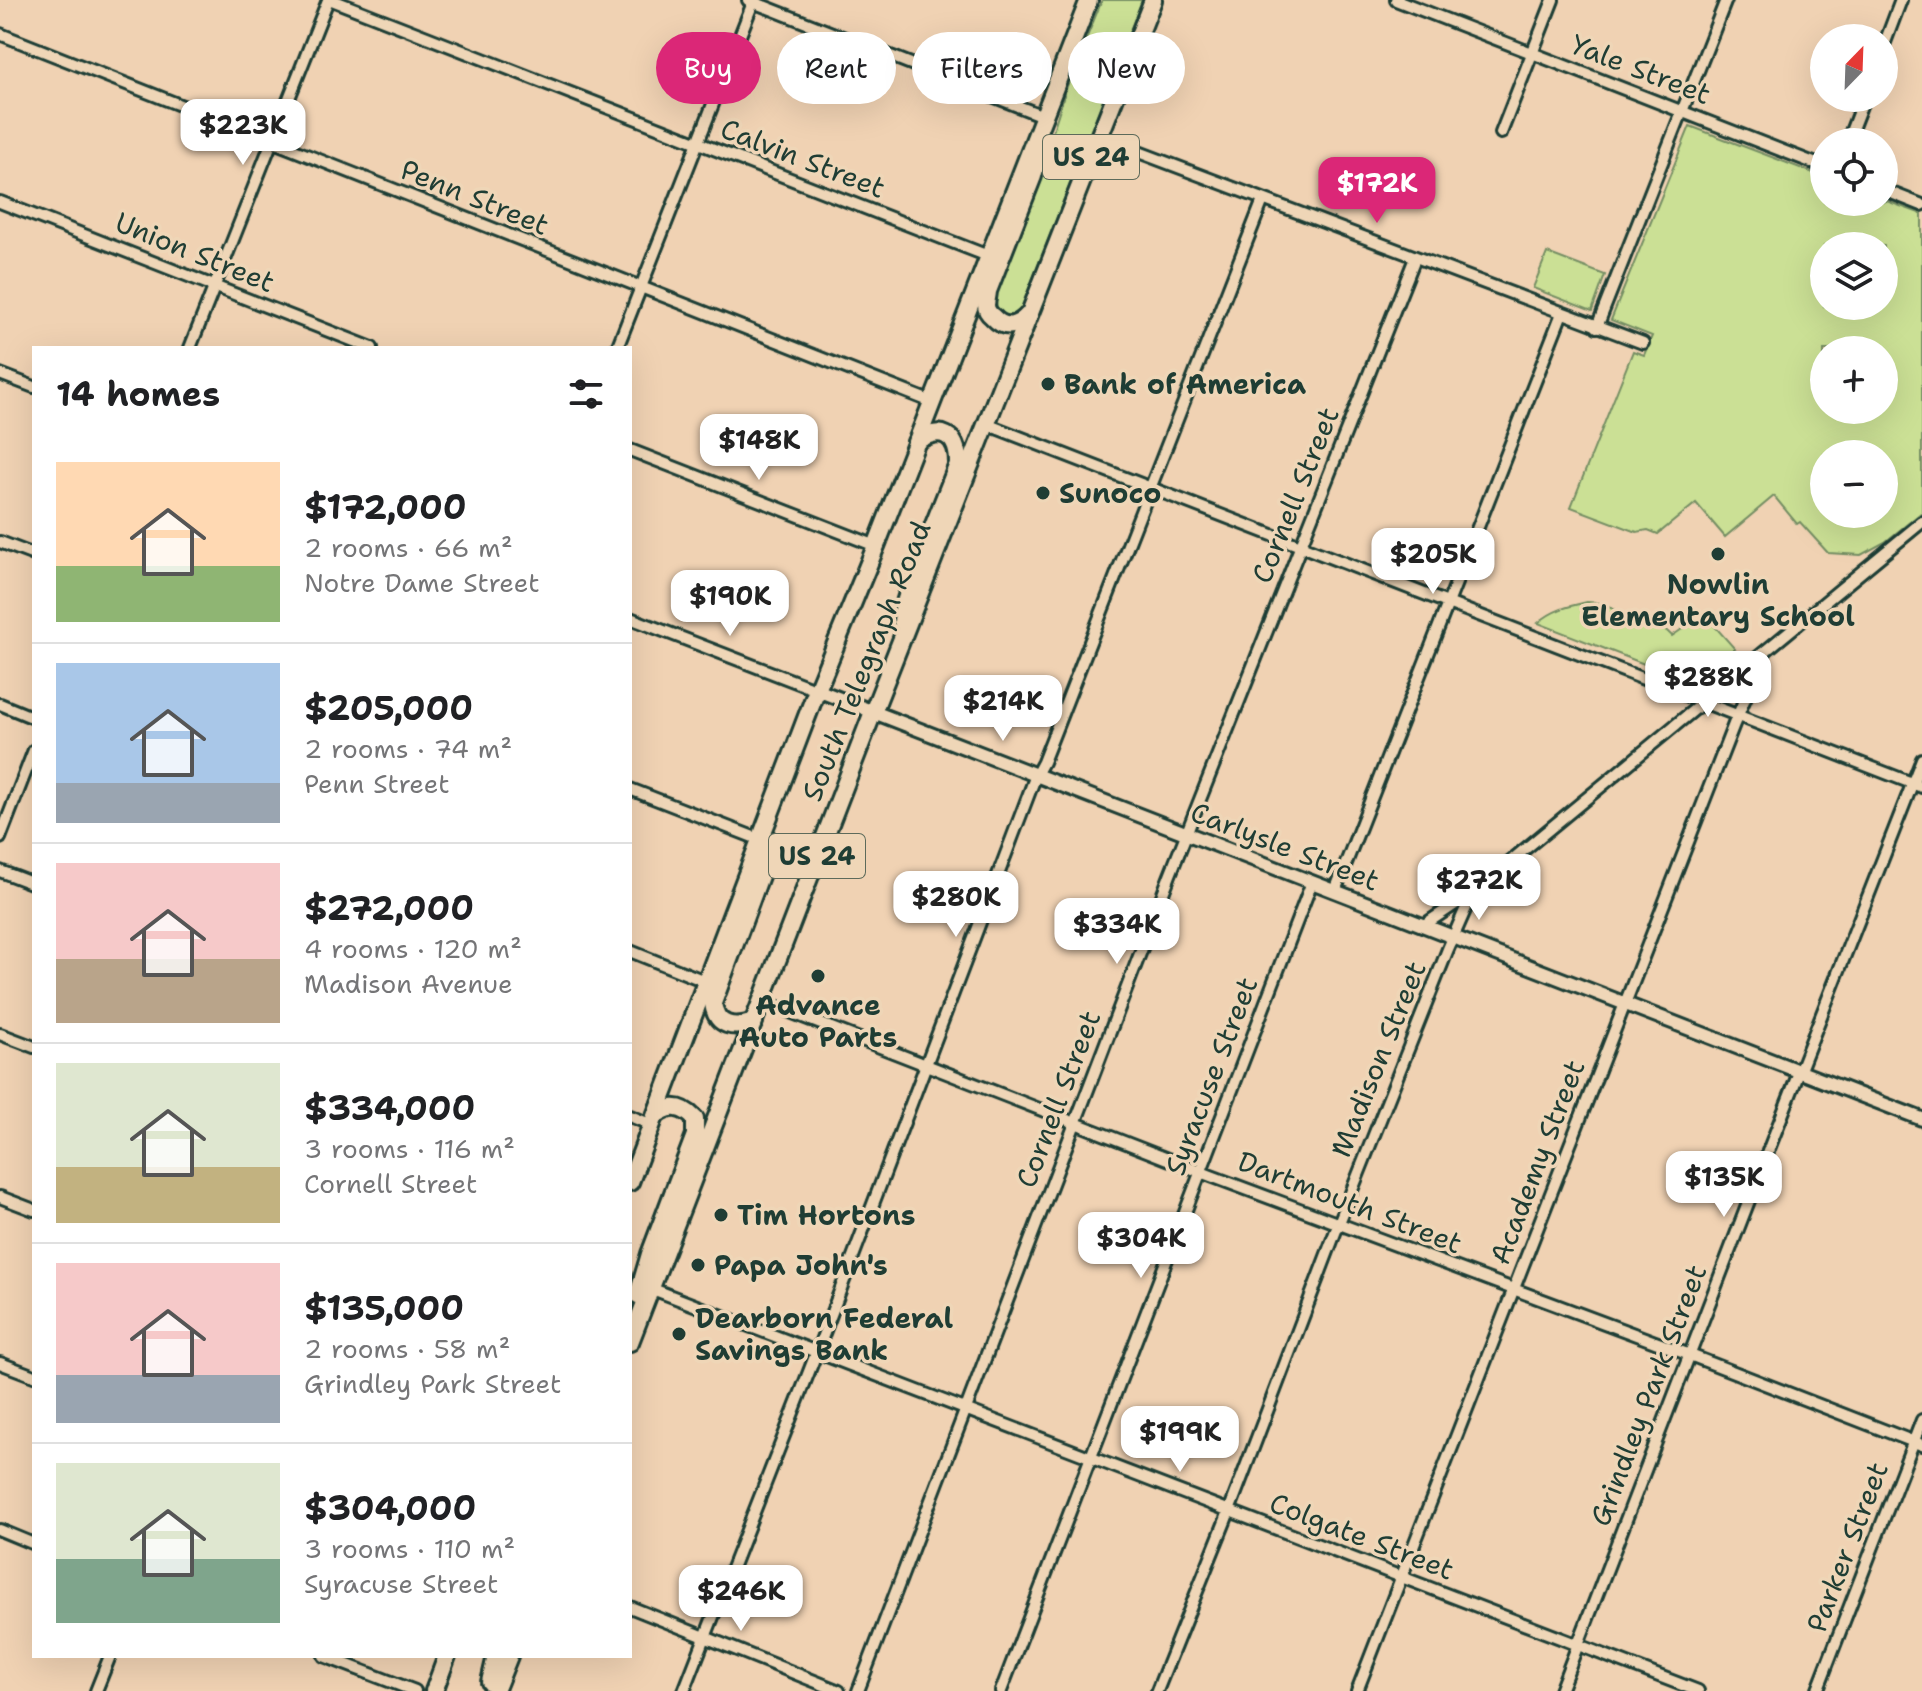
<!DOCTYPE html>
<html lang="en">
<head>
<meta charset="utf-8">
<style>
  body { margin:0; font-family:"Shantell Sans",sans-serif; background:#f2f2f2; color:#202124; height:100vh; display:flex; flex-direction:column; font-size:30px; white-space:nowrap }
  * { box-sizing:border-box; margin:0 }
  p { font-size:26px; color:#757577 }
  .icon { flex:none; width:44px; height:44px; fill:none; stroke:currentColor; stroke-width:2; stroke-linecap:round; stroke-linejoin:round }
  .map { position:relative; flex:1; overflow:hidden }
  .sheet { position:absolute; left:32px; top:346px; width:600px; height:1312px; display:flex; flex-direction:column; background:#fff; border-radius:0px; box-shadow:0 8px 32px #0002 }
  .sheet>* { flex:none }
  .hud { position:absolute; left:656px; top:32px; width:760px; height:72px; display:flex; gap:16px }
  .needle { width:52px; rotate:23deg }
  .fabs { position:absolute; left:1810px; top:24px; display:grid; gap:16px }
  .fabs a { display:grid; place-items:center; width:88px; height:88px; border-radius:50%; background:#fff; box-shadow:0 8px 32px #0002; font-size:40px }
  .price { position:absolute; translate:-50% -68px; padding:0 18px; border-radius:16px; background:#fff; color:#222; font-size:26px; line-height:52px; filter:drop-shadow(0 2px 4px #0008) }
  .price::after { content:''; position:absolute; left:50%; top:48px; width:24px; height:18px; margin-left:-12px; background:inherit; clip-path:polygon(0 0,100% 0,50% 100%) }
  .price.selected { background:#db2777; color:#fff }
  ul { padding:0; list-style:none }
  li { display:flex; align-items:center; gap:24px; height:200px; padding:0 24px }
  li+li { border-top:2px solid #e0e0e0 }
  li span { display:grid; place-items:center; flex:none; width:224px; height:160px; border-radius:0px; color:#555 }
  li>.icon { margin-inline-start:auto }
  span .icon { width:96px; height:96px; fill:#fffc; stroke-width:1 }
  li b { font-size:34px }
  h2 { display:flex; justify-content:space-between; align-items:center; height:96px; padding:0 24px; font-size:34px }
  .tag { padding:0 28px; border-radius:36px; background:#fff; box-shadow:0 8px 32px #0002; font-size:28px; line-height:72px }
  .tag.selected { background:#db2777; color:#fff }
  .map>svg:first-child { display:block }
  .green { fill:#cbe095; stroke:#758e64; stroke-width:2; fill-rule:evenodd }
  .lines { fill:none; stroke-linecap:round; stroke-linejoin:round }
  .minor-casing { stroke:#1f3d34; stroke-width:16 }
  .tertiary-casing { stroke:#1f3d34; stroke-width:18 }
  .primary-casing { stroke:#1f3d34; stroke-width:22 }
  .minor { stroke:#efd6b7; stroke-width:10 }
  .tertiary { stroke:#efd6b7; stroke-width:12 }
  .primary { stroke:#efd6b7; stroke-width:16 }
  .poi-dot { fill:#1f3d34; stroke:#efd6b7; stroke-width:3 }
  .labels { text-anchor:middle; stroke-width:7; stroke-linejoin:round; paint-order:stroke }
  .shield { fill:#efd6b7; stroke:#5d6b5b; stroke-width:2 }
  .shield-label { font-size:26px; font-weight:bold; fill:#1f3d34 }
  .street-label { font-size:28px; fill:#1f3d34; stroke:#efd6b7 }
  .poi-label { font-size:28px; font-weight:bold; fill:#1f3d34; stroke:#efd6b7; text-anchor:start }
</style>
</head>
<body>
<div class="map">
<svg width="1922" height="1691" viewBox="0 0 1922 1691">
  <rect width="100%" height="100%" fill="#f0d2b3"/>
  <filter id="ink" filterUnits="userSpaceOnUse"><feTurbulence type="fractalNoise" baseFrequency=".0125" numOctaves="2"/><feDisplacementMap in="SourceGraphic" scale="16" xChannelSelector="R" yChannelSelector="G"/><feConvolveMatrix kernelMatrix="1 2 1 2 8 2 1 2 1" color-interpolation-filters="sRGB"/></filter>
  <g filter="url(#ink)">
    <g class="green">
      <path d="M1102 0H1142L1020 311C1012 317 1005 317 998 310L994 295 1039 175 1067 86Z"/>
      <path d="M1690 126 1824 177V202H1884V200L1922 214V512L1885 542 1861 555 1828 553 1800 522 1797 524 1774 496 1725 537 1696 503 1658 534 1648 530 1637 532 1571 507 1633 351 1644 355 1652 336 1611 320ZM1824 246H1884V306H1824ZM1824 350H1884V410H1824ZM1884 454V514H1824V454Z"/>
      <polygon points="1547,253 1605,275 1592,311 1533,288"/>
      <path d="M1587 602 1599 603 1667 631 1672 636 1704 614 1735 649 1691 682 1538 623C1552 610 1569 606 1587 602Z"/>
    </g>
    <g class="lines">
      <g class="minor-casing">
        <g id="minor">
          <polyline points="332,0 988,256"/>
          <polyline points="748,0 1043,116"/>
          <polyline points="1396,0 1824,167"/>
          <polyline points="0,34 932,402"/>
          <polyline points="1884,45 1901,0"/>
          <polyline points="1501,133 1553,0"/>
          <polyline points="1099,137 1643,343"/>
          <polyline points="1847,142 1864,98"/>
          <polyline points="1884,190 1922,205"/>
          <polyline points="0,202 372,348"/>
          <polyline points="1597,327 1726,0"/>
          <polyline points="190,348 328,0"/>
          <polyline points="617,348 754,0"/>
          <polyline points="0,374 34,387"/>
          <polyline points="986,424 1922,787"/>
          <polyline points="630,450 876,546"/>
          <polyline points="0,542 34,555"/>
          <polyline points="630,618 817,690"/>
          <polyline points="0,704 34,718"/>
          <polyline points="630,789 761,840"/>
          <polyline points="0,838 34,750"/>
          <polyline points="0,871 34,884"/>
          <polyline points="1335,891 1562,313"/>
          <polyline points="1424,925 1473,892 1922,522"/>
          <polyline points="630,951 707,982"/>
          <polyline points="762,1001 1211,1176 1690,1355 1922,1445"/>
          <polyline points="0,1034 34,1047"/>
          <polyline points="630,1116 652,1125"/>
          <polyline points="0,1197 34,1210"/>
          <polyline points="650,1288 1698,1691"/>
          <polyline points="0,1363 34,1376"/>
          <polyline points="0,1530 34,1544"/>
          <polyline points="630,1607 839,1691"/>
          <polyline points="324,1656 415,1691"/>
          <polyline points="96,1691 110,1656"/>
          <polyline points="684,1691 821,1341 1036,775 1043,762 1263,200"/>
          <polyline points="858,1691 1170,875 1415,258"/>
          <path d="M1001 1691C1107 1422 1207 1151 1312 882"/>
          <polyline points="1157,1691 1226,1519 1335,1233 1448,949 1473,892"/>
          <polyline points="1357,1691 1734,724 1765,652"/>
          <polyline points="1560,1691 1772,1141 1922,759"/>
          <polyline points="1817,1691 1922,1420"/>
        </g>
      </g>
      <g class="tertiary-casing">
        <polyline id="tertiary" points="817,690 1922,1119"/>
      </g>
      <g class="primary-casing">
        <g id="primary">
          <path d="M1028 315C1017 327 1005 330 993 317 989 314 986 310 986 305 986 303 988 294 988 291L1033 176 1043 139"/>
          <path d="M902 622 903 609 912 580 958 464C958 434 941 425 916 442"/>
          <path d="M754 1022C734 1029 716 1027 713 1003L764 865 766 845"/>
          <polyline points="630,1182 817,690 876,546 1089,0"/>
          <path d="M638 1295 650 1254 695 1135V1119C683 1106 671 1104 656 1115"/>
          <polyline points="630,1342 868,725 1153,0"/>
          <polyline points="490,1682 496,1656"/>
          <polyline points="434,1691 447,1656"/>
          <polyline points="495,1691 509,1656"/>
        </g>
      </g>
      <use href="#minor" class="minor"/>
      <use href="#tertiary" class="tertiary"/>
      <use href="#primary" class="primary"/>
    </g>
  </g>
  <g class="poi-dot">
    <circle cx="1048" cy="384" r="8"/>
    <circle cx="1043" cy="493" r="8"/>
    <circle cx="1718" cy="554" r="8"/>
    <circle cx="818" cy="976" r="8"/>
    <circle cx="721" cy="1215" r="8"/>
    <circle cx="698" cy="1265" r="8"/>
    <circle cx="679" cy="1334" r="8"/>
  </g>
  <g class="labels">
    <g class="shield">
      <rect x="1043" y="135" width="96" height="44" rx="6"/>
      <rect x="769" y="834" width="96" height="44" rx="6"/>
    </g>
    <g class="shield-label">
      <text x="1091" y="166">US 24</text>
      <text x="817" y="865">US 24</text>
    </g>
    <g class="street-label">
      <text transform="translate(1641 69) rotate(21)" y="10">Yale Street</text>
      <text transform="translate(803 158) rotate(21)" y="10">Calvin Street</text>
      <text transform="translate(475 197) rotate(22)" y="10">Penn Street</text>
      <text transform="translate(195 252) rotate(22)" y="10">Union Street</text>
      <text transform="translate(1295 495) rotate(-68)" y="10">Cornell Street</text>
      <text transform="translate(866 661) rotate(-68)" y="10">South Telegraph Road</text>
      <text transform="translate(1285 846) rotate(21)" y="10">Carlysle Street</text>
      <text transform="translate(1378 1059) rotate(-68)" y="10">Madison Street</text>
      <text transform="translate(1211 1076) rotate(-69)" y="10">Syracuse Street</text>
      <text transform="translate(1058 1099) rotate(-69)" y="10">Cornell Street</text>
      <text transform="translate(1537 1162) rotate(-69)" y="10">Academy Street</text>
      <text transform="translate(1350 1202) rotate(21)" y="10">Dartmouth Street</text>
      <text transform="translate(1648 1395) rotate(-69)" y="10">Grindley Park Street</text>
      <text transform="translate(1362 1536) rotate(21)" y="10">Colgate Street</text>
      <text transform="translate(1847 1547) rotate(-69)" y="10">Parker Street</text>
    </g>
    <g class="poi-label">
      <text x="1064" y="394">Bank of America</text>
      <text x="1059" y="503">Sunoco</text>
      <text x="1718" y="594" text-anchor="middle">Nowlin<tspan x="1718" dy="32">Elementary School</tspan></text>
      <text x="818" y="1015" text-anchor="middle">Advance<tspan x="818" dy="32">Auto Parts</tspan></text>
      <text x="737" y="1225">Tim Hortons</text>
      <text x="714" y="1275">Papa John's</text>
      <text x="695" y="1328">Dearborn Federal<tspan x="695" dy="32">Savings Bank</tspan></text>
    </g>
  </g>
</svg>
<div class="fabs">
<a><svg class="needle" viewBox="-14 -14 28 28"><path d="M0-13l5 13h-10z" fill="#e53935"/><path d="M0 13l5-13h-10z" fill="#757577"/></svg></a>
<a><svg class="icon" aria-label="locate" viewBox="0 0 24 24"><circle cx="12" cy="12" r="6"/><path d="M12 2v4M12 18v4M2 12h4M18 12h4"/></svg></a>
<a><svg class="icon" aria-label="layers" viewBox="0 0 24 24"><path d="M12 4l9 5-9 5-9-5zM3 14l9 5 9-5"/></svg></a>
<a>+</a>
<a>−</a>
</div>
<b class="price" style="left:243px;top:167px">$223K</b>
<b class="price selected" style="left:1377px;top:225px">$172K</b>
<b class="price" style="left:759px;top:482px">$148K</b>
<b class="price" style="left:1433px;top:596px">$205K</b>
<b class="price" style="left:730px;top:638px">$190K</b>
<b class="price" style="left:1708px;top:719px">$288K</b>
<b class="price" style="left:1003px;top:743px">$214K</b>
<b class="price" style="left:1479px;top:922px">$272K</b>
<b class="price" style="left:956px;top:939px">$280K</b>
<b class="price" style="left:1117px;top:966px">$334K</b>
<b class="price" style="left:1724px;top:1219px">$135K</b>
<b class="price" style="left:1141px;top:1280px">$304K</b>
<b class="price" style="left:1180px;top:1474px">$199K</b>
<b class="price" style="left:741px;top:1633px">$246K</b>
<div class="hud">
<a class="tag selected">Buy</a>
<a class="tag">Rent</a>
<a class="tag">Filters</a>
<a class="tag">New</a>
</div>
<section class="sheet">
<h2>14 homes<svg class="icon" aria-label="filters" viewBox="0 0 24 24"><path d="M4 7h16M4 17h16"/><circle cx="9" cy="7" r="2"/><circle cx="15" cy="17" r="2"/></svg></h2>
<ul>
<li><span style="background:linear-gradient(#ffd9b3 65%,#8fb573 0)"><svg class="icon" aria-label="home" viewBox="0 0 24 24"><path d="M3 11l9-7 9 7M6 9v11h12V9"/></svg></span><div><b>$172,000</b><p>2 rooms · 66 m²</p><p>Notre Dame Street</p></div></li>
<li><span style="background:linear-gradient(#a9c7e8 75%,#9aa5b1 0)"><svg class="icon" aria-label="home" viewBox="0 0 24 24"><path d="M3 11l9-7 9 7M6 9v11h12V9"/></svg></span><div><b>$205,000</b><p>2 rooms · 74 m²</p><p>Penn Street</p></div></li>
<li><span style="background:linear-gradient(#f6c9c9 60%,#b9a48a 0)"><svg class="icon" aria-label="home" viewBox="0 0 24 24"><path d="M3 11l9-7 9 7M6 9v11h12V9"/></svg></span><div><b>$272,000</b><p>4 rooms · 120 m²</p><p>Madison Avenue</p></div></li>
<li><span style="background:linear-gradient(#dfe7d0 65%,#c2b280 0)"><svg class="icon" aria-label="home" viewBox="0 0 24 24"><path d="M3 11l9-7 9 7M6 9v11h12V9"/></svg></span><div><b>$334,000</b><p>3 rooms · 116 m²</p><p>Cornell Street</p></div></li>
<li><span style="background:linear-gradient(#f6c9c9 70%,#9aa5b1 0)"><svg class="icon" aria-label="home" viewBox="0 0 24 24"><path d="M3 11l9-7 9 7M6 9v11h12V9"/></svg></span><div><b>$135,000</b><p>2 rooms · 58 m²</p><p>Grindley Park Street</p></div></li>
<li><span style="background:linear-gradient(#dfe7d0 60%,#7fa58c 0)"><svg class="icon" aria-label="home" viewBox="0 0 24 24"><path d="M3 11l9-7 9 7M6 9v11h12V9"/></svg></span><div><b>$304,000</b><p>3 rooms · 110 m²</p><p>Syracuse Street</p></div></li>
</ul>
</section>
</div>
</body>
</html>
